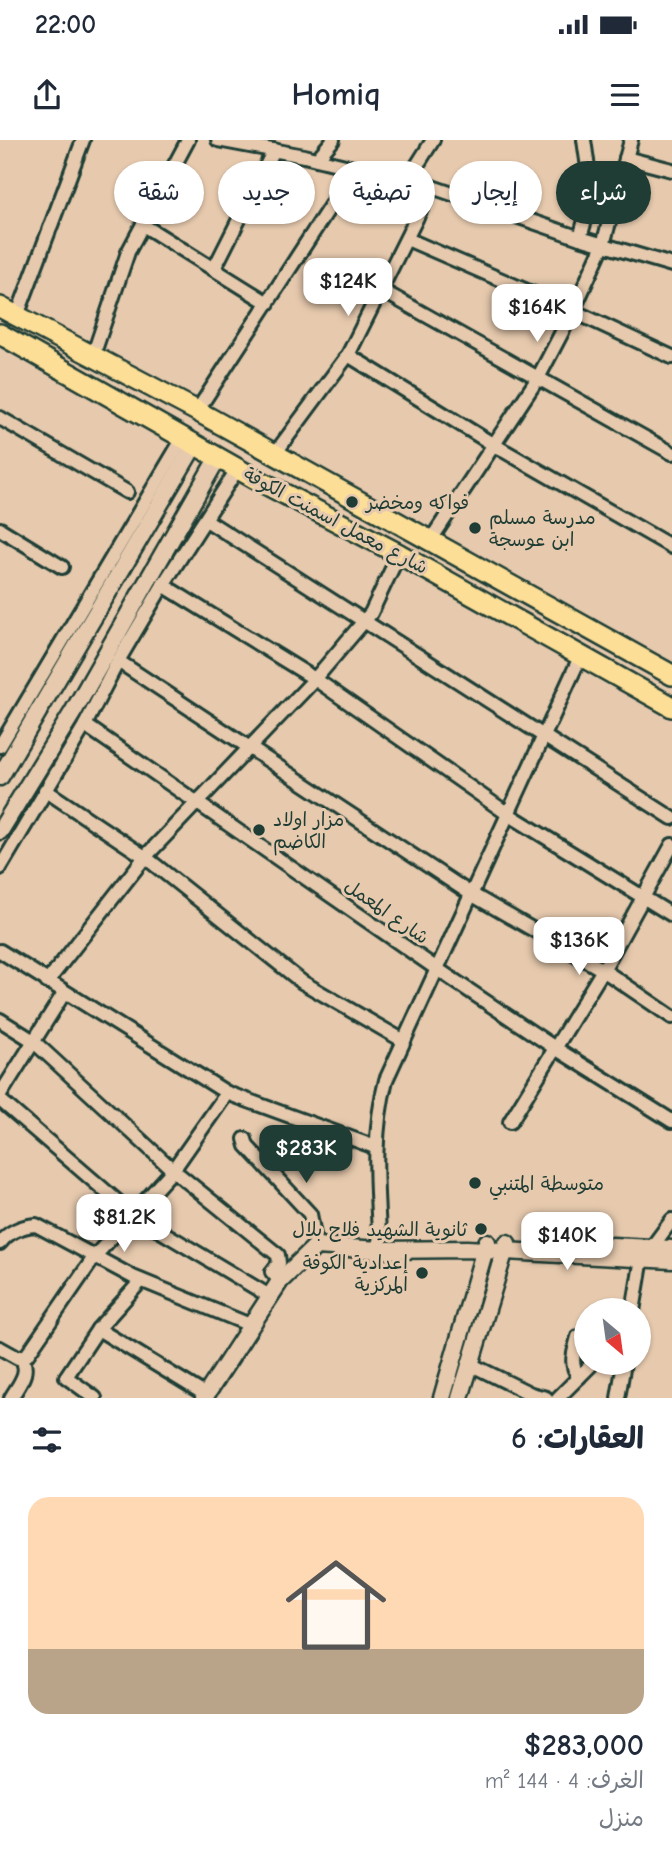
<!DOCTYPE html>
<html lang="ar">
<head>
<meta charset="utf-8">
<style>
  body { margin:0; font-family:"Comic Neue","Playpen Sans Arabic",sans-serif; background:#f2f2f3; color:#1f2937; direction:rtl; height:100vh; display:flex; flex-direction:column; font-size:26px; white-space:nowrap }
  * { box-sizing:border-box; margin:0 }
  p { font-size:23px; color:#747a83 }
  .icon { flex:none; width:38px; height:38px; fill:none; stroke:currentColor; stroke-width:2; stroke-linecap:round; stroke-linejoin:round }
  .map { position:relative; height:1258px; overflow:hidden; direction:ltr }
  .side { display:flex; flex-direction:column; background:#fff; flex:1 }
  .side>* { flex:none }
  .top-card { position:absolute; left:21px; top:21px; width:630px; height:63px; direction:rtl; display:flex; gap:14px }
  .needle { width:46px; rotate:151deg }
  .tools { position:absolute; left:574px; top:1158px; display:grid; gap:14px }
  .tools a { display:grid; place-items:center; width:77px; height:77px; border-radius:50%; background:#fff; box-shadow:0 2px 5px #0004; font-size:35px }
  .price { position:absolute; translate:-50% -60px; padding:0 16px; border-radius:14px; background:#fff; color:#222; font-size:23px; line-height:46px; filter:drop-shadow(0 2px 4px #0008) }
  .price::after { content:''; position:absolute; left:50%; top:42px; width:21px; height:16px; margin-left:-10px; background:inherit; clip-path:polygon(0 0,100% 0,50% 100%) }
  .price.active { background:#1f3d34; color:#fff }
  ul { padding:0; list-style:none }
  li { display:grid; align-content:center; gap:14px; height:371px; padding:0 28px }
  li+li { border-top:2px solid #e0e1e3 }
  li span { display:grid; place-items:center; height:217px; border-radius:21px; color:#555 }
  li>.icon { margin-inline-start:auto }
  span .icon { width:126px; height:126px; fill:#fffc; stroke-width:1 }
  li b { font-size:30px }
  h2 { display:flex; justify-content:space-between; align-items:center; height:84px; padding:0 28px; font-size:30px }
  .pill { padding:0 24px; border-radius:32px; background:#fff; box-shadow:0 2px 5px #0004; font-size:24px; line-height:63px }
  .pill.active { background:#1f3d34; color:#fff }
  .status { display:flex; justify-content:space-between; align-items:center; height:49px; padding:0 35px; background:#fff; direction:ltr }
  .status svg { height:19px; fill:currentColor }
  header { display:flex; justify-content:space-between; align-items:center; height:91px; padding:0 28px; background:#fff; font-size:32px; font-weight:800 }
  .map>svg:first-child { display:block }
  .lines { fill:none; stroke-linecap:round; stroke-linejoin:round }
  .minor-casing { stroke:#1f3d34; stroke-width:18 }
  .tertiary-casing { stroke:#1f3d34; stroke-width:21 }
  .primary-casing { stroke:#1f3d34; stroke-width:24 }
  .minor { stroke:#e7caae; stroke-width:12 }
  .tertiary { stroke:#e7caae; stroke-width:16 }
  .primary { stroke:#fdde96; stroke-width:19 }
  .poi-dot { fill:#1f3d34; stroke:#e7caae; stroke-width:2.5 }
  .labels { text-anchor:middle; stroke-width:6; stroke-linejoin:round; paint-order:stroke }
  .poi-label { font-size:19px; fill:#1f3d34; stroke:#e7caae; text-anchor:start }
  .street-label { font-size:19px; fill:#1f3d34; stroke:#e7caae }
</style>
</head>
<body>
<div class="status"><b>22:00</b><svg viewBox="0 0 49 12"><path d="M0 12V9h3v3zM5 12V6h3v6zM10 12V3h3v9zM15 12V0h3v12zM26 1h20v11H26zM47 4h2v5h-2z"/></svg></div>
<header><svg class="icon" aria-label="menu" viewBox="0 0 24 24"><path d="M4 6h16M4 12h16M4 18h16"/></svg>Homiq<svg class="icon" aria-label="share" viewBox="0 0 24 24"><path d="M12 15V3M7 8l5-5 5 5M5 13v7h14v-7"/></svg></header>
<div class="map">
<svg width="672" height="1258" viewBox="0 0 672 1258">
  <rect width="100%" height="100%" fill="#e7caae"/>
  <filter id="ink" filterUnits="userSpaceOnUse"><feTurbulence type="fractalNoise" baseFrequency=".0143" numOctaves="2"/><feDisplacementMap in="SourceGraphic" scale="14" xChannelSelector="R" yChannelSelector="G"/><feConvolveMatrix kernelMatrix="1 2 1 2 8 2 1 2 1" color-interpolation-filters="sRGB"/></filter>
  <g filter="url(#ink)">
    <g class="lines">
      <g class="minor-casing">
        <g id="minor">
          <polyline points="218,0 304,16 432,47 580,98 672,125"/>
          <polyline points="626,18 672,30"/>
          <polyline points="317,19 333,0"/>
          <polyline points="407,41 433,0"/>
          <polyline points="143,85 268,163"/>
          <polyline points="580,98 592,55 584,0"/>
          <polyline points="407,99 573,171 672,217"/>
          <polyline points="214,129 274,10"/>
          <polyline points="381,150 672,313"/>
          <polyline points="17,176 83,0"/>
          <polyline points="348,215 494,305 672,407"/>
          <polyline points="93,216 128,112 188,0"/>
          <polyline points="197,271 355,28"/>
          <polyline points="0,278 127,352"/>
          <polyline points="274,315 348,215 432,47"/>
          <polyline points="206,380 672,678"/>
          <polyline points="0,389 62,427"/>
          <polyline points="430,401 538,238 573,171 603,105 631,0"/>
          <polyline points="163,445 315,539 508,674 672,775"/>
          <polyline points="118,521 471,754 603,830 672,877"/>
          <polyline points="85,585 437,829 555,908 672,981"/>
          <polyline points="0,606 183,298"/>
          <polyline points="45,650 145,717 302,842 404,901"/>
          <polyline points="0,728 85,585 118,521 163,445 238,328"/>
          <polyline points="0,811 227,953 375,1007"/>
          <polyline points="47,842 145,717 315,539 371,473 399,414"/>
          <polyline points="0,880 32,900 173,1030 278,1115 279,1123 272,1132 280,1141"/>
          <polyline points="0,955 64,853"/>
          <polyline points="0,960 132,1074 271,1157"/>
          <polyline points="510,982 603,830 672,705"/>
          <polyline points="245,999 247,1006 310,1074 316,1106"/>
          <path d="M0 1103C8 1092 22 1086 36 1085L133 1137 250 1185"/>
          <polyline points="652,1107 672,1080"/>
          <path d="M380 1110C377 1051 371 998 386 940L581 515"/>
          <polyline points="633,1171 642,1118"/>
          <polyline points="98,1189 206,1255"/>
          <path d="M578 1197C574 1213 569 1224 579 1237"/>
          <polyline points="0,1208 18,1218 27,1215 95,1116 173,1030 227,953"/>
          <polyline points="470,1224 531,1254 546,1258"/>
          <path d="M11 1258C19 1244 31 1232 21 1217"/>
          <polyline points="95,1258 66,1237 98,1189 141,1141"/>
          <polyline points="558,1258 593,1223"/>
          <polyline points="618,1258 624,1223"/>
        </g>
      </g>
      <g class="tertiary-casing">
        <g id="tertiary">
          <polyline points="0,637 195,304"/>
          <polyline points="0,691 73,572 218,317"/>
          <polyline points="612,1106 672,1109"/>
          <polyline points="204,1258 280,1141 316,1106 380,1110 467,1109 672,1120"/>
          <polyline points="442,1258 487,1102"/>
          <polyline points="460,1258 507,1103"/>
        </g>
      </g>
      <g class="primary-casing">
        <g id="primary">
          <polyline points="0,167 197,271 672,535"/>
          <polyline points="0,194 254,338 399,414 672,567"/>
        </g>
      </g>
      <use href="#minor" class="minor"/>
      <use href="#tertiary" class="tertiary"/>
      <use href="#primary" class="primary"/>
    </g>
  </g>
  <g class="poi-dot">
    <circle cx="352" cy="362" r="7"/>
    <circle cx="475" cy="388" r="7"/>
    <circle cx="259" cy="690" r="7"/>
    <circle cx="475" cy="1043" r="7"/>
    <circle cx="481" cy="1089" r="7"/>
    <circle cx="422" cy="1133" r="7"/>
  </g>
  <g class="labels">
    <g class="poi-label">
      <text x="366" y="369">فواكه ومخضر</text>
      <text x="489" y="384">مدرسة مسلم<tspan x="489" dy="22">ابن عوسجة</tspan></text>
      <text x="273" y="686">مزار اولاد<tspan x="273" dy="22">الكاضم</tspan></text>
      <text x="489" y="1050">متوسطة المتنبي</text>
      <text x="467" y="1096" text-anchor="end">ثانوية الشهيد فلاح بلال</text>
      <text x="408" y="1129" text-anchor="end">إعدادية الكوفة<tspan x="408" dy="22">المركزية</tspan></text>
    </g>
    <g class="street-label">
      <text transform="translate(336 380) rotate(28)" y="7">شارع معمل اسمنت الكوفة</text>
      <text transform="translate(387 771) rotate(35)" y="7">شارع المعمل</text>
    </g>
  </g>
</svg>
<div class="tools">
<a><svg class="needle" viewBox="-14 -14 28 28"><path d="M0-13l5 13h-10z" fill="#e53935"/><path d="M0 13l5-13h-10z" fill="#747a83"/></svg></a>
</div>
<b class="price" style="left:348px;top:178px">$124K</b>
<b class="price" style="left:537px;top:204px">$164K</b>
<b class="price" style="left:579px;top:837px">$136K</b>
<b class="price active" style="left:306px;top:1045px">$283K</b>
<b class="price" style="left:124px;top:1114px">$81.2K</b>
<b class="price" style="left:567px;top:1132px">$140K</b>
<div class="top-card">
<a class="pill active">شراء</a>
<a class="pill">إيجار</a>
<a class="pill">تصفية</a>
<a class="pill">جديد</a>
<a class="pill">شقة</a>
</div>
</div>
<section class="side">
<h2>العقارات: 6<svg class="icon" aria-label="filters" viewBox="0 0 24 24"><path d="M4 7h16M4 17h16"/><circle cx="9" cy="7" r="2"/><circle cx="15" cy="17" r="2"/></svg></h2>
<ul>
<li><span style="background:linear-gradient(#ffd9b3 70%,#b9a48a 0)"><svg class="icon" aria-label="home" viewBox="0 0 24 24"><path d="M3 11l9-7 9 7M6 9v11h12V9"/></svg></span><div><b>$283,000</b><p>الغرف: 4 · 144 m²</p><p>منزل</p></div></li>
</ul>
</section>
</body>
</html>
